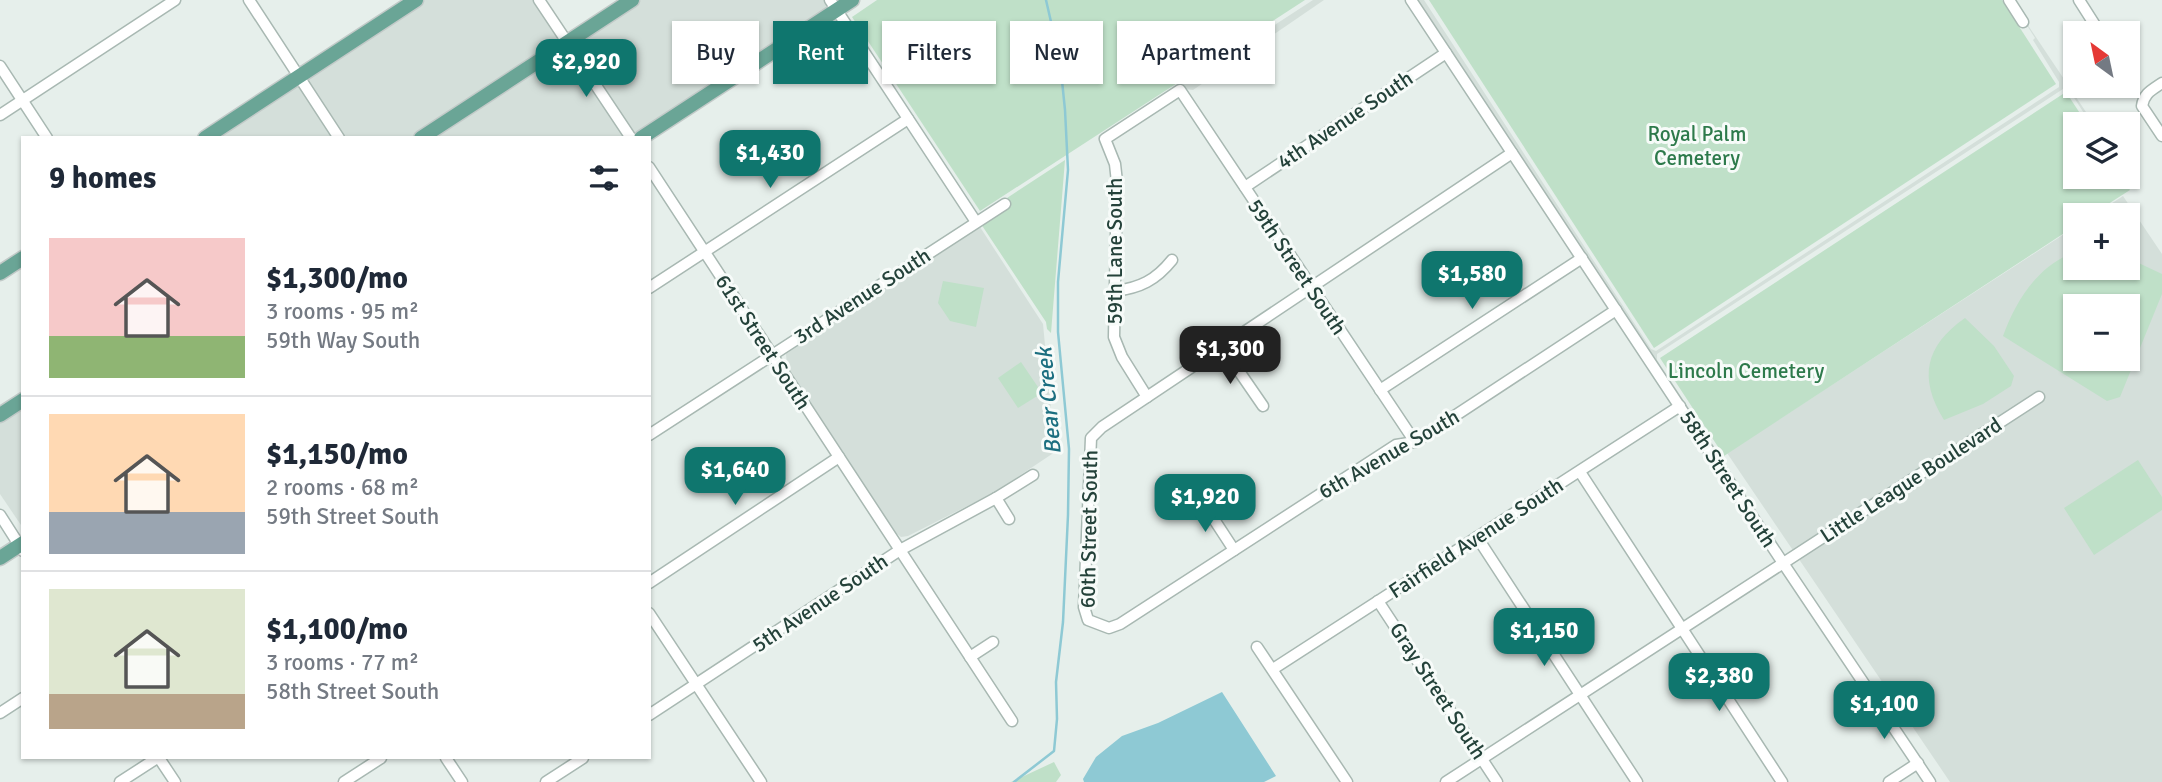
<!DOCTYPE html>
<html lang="en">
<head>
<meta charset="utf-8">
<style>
  body { margin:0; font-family:Signika,sans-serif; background:#f2f2f3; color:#1f2937; height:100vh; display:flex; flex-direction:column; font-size:26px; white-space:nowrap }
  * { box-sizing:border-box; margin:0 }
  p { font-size:23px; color:#747a83 }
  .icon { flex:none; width:38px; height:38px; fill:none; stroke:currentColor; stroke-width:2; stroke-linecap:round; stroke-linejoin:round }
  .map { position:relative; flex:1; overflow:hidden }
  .drawer { position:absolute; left:21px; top:136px; width:630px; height:623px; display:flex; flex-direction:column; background:#fff; border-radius:0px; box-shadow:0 2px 5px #0004 }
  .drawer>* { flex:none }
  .banner { position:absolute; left:672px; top:21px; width:665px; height:63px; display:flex; gap:14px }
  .needle { width:46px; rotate:327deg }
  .fabs { position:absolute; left:2063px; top:21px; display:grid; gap:14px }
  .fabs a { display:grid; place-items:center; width:77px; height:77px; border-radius:0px; background:#fff; box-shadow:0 2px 5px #0004; font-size:35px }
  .price { position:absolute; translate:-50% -60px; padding:0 16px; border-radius:14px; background:#0f766e; color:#fff; font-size:23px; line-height:46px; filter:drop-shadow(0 2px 4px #0008) }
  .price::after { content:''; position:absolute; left:50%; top:42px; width:21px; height:16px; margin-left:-10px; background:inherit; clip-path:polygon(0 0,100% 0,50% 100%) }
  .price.selected { background:#222; color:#fff }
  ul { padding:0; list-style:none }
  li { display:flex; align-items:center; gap:21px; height:175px; padding:0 28px }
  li+li { border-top:2px solid #e0e1e3 }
  li span { display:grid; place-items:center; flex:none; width:196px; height:140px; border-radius:0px; color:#555 }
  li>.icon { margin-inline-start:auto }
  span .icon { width:84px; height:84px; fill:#fffc; stroke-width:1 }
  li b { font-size:30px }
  h2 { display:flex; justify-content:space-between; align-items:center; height:84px; padding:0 28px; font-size:30px }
  .pill { padding:0 24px; border-radius:0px; background:#fff; box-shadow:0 2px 5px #0004; font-size:24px; line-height:63px }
  .pill.selected { background:#0f766e; color:#fff }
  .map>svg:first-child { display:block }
  .built { fill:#d4dfda; fill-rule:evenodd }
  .green { fill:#bfe0c8; fill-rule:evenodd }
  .water { fill:#8ec9d4 }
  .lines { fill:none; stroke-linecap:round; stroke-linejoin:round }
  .stream { stroke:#8ec9d4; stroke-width:2.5 }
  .minor-casing { stroke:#a8b8b2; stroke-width:13 }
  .major-casing { stroke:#c2cac8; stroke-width:17 }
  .minor { stroke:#fff; stroke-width:10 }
  .major { stroke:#6aa596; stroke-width:14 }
  .labels { text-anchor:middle; stroke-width:6; stroke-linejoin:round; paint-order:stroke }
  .street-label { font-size:21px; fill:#24423a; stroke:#f7fbf9 }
  .park-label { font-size:21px; fill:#2d7a4b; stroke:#f7fbf9 }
  .water-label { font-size:23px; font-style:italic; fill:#1c6f80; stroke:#f7fbf9 }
</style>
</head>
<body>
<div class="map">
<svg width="2162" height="782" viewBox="0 0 2162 782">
  <rect width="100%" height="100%" fill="#e6efeb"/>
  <g class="built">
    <polygon points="425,0 534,0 561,41 412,138 344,138 305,79"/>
    <polygon points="641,0 825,0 830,8 635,137 573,44"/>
    <polygon points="1313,0 1324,0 1193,90 1185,89 1182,85"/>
    <polygon points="1416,0 1424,0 1651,349 1656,351 2059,87 2059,82 2033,40 2035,38 2011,0 2094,124 2091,124 2069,90 2063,89 1657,354 1657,360 1721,457 1719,458"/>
    <polygon points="566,49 625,138 429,138"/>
    <polygon points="298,83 334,138 214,138"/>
    <path d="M2123 196 2162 254V782H1950L1727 453 2075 227 2076 268H2128V215H2094ZM2076 306H2128V359H2076Z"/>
    <polygon points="980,227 1043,324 1055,452 995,492 908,536 901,537 896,533 787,366 786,354"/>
    <polygon points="23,406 23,528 0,494 0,420"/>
  </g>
  <g class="green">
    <polygon points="877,0 1305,0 980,211 852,17"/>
    <polygon points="1429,0 2002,0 2056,84 1654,348"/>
    <polygon points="2066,92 2087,124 2076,124 2076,177 2121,177 2130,190 2091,215 2076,215 2075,226 1724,456 1660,358"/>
    <polygon points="1065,160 1051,333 1047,329 1046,322 981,224 1011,206 1007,198"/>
    <path d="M2072 253H2075L2076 268H2128V258L2162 274V294L2120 397 2107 401 2003 336C2016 301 2036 268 2072 253ZM2076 306H2128V359H2076Z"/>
    <polygon points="943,281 984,288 976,327 950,321 938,303"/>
    <path d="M1965 318 1994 346 2014 376 2011 386 1983 404 1944 420C1918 378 1925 346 1965 318Z"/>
    <polygon points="1021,362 1042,393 1018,408 998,378"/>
    <polygon points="2138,460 2162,497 2162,510 2094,555 2064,508"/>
    <polygon points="1054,762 1061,775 1056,782 1011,782"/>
  </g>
  <polygon class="water" points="1222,692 1276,776 1264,782 1084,782 1083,779 1096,757 1122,736 1158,723"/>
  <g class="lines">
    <polyline class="stream" points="1014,782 1054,751 1057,719 1056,682 1063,622 1068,515 1069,449 1058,332 1058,282 1068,170 1065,110 1060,61 1046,0"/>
    <g class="minor-casing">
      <g id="minor">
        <polyline points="249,0 339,138"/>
        <polyline points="539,0 631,138"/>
        <polyline points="830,0 976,222"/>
        <polyline points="1411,0 1783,563 1930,782"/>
        <polyline points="2009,0 2023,22"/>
        <polyline points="2079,0 2100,33"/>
        <polyline points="0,66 47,138"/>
        <path d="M2162 83C2152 90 2144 93 2142 106L2162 136"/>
        <polyline points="0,115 175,0"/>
        <polyline points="1512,153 1102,427 1091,438 1084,607 1088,620 1109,628 1120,624 1396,445 1415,442 1616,310"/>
        <polyline points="649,167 1012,721"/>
        <polyline points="1245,187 1446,53"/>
        <polyline points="649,288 908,119"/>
        <path d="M1115 291C1140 288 1156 280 1172 260"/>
        <polyline points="1223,348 1263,406"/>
        <polyline points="1380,390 1582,258"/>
        <polyline points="1147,397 1122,357 1114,337 1117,182 1115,164 1105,139 1180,90 1415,442"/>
        <polyline points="649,435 1005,204"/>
        <polyline points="1580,472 1782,782"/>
        <polyline points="996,498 1009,519"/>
        <polyline points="1202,501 1234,550"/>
        <polyline points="0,515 23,551"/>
        <polyline points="1477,537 1637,782"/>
        <polyline points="649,583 839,457"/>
        <polyline points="1378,601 1497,782"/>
        <polyline points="649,613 761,782"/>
        <polyline points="1257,647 1347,782"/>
        <polyline points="970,657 993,642"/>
        <polyline points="1273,669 1680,406"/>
        <polyline points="0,713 23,698"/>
        <polyline points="649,715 900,550 996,498 1033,475"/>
        <polyline points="159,758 175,782"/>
        <polyline points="446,758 462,782"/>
        <polyline points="120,782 157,758"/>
        <polyline points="344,782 381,758"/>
        <polyline points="546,782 583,758"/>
        <polyline points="1446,782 2039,397"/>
        <polyline points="1889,782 1918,763"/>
      </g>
    </g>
    <g class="major-casing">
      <g id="major">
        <polyline points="205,138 416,0"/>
        <polyline points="421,138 632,0"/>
        <polyline points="641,138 852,0"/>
        <polyline points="0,273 23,258"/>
        <polyline points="0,415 23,400"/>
        <polyline points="0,558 23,543"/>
      </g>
    </g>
    <use href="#minor" class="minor"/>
    <use href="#major" class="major"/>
  </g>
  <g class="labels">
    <g class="street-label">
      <text transform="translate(1345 120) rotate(-34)" y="7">4th Avenue South</text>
      <text transform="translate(1115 251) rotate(-90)" y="7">59th Lane South</text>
      <text transform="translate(1297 267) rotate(56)" y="7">59th Street South</text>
      <text transform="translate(862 296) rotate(-33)" y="7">3rd Avenue South</text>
      <text transform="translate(763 342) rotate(57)" y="7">61st Street South</text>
      <text transform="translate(1389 454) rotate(-30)" y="7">6th Avenue South</text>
      <text transform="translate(1728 479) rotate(57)" y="7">58th Street South</text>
      <text transform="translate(1911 480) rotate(-33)" y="7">Little League Boulevard</text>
      <text transform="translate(1089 529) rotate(-89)" y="7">60th Street South</text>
      <text transform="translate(1476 538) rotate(-33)" y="7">Fairfield Avenue South</text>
      <text transform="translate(820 603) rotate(-34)" y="7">5th Avenue South</text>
      <text transform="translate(1438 691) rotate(57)" y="7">Gray Street South</text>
    </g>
    <g class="park-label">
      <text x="1697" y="141">Royal Palm<tspan x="1697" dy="24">Cemetery</tspan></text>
      <text x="1746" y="378">Lincoln Cemetery</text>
    </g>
    <g class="water-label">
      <text transform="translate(1048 401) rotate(-95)" y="8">Bear Creek</text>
    </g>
  </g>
</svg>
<div class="fabs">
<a><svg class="needle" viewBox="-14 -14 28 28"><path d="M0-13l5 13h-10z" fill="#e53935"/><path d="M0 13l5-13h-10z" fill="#747a83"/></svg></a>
<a><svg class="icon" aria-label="layers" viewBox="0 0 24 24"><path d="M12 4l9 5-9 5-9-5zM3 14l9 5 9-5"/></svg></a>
<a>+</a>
<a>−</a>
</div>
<b class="price" style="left:586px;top:99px">$2,920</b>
<b class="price" style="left:770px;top:190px">$1,430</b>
<b class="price" style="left:1472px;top:311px">$1,580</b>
<b class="price selected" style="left:1230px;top:386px">$1,300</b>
<b class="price" style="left:735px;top:507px">$1,640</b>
<b class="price" style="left:1205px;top:534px">$1,920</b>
<b class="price" style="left:1544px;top:668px">$1,150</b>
<b class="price" style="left:1719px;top:713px">$2,380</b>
<b class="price" style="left:1884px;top:741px">$1,100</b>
<div class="banner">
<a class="pill">Buy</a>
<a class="pill selected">Rent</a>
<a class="pill">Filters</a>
<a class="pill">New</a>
<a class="pill">Apartment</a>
</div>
<section class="drawer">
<h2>9 homes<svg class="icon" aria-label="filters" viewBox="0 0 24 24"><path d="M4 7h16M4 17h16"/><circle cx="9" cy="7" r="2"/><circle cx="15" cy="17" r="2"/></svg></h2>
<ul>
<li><span style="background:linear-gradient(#f6c9c9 70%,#8fb573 0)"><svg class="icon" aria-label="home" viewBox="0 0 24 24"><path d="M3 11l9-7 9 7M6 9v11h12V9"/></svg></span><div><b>$1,300/mo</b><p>3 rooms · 95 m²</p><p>59th Way South</p></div></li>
<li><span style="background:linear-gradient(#ffd9b3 70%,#9aa5b1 0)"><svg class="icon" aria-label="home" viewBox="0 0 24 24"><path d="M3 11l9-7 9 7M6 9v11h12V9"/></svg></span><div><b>$1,150/mo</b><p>2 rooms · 68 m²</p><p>59th Street South</p></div></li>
<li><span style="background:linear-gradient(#dfe7d0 75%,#b9a48a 0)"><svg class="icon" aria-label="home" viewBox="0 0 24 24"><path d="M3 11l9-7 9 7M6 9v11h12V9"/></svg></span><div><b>$1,100/mo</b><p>3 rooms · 77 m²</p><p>58th Street South</p></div></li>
</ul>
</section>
</div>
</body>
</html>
